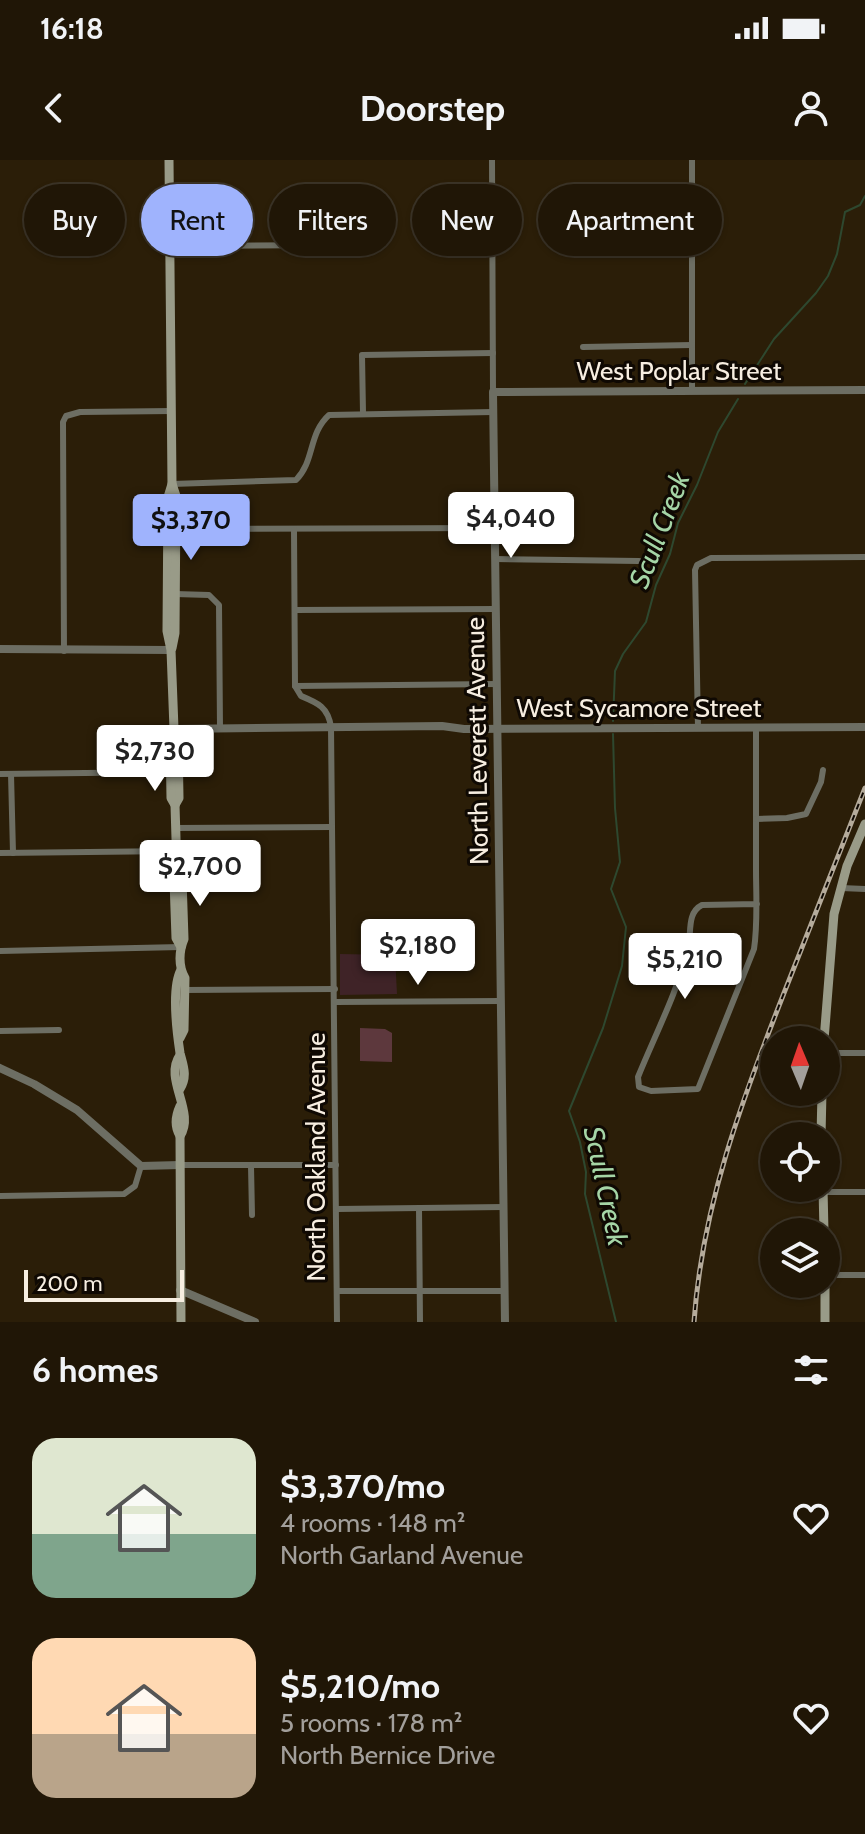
<!DOCTYPE html>
<html lang="en">
<head>
<meta charset="utf-8">
<style>
  body { margin:0; font-family:Cabin,sans-serif; background:#281f10; color:#f1f3f6; height:100vh; display:flex; flex-direction:column; font-size:30px; white-space:nowrap }
  * { box-sizing:border-box; margin:0 }
  p { font-size:26px; color:#a29f9b }
  .icon { flex:none; width:44px; height:44px; fill:none; stroke:currentColor; stroke-width:2; stroke-linecap:round; stroke-linejoin:round }
  .map { position:relative; height:1162px; overflow:hidden }
  .details { display:flex; flex-direction:column; background:#201606; flex:1 }
  .details>* { flex:none }
  .guide { position:absolute; left:24px; top:24px; width:818px; height:72px; display:flex; gap:16px }
  .needle { width:52px; rotate:358deg }
  .controls { position:absolute; left:760px; top:866px; display:grid; gap:16px }
  .controls a { display:grid; place-items:center; width:80px; height:80px; border-radius:50%; background:#201606; box-shadow:0 2px 6px #0004,0 0 0 2px #3d3528; font-size:40px }
  .scale { position:absolute; left:24px; bottom:20px; width:160px; box-sizing:border-box; padding-left:8px; border:4px solid #f7eee1; border-top:0; font-size:22px; line-height:28px; white-space:nowrap; color:#f7eee1; -webkit-text-stroke:6px #0f0903; paint-order:stroke }
  .price { position:absolute; translate:-50% -68px; padding:0 18px; border-radius:8px; background:#fff; color:#222; font-size:26px; line-height:52px; filter:drop-shadow(0 2px 4px #0008) }
  .price::after { content:''; position:absolute; left:50%; top:48px; width:24px; height:18px; margin-left:-12px; background:inherit; clip-path:polygon(0 0,100% 0,50% 100%) }
  .price.active { background:#9fb3fd; color:#111 }
  ul { padding:0; list-style:none }
  li { display:flex; align-items:center; gap:24px; height:200px; padding:0 32px }
  li span { display:grid; place-items:center; flex:none; width:224px; height:160px; border-radius:24px; color:#555 }
  li>.icon { margin-inline-start:auto }
  span .icon { width:96px; height:96px; fill:#fffc; stroke-width:1 }
  li b { font-size:34px }
  h2 { display:flex; justify-content:space-between; align-items:center; height:96px; padding:0 32px; font-size:34px }
  .chip { padding:0 28px; border-radius:36px; background:#201606; box-shadow:0 2px 6px #0004,0 0 0 2px #3d3528; font-size:28px; line-height:72px }
  .chip.active { background:#9fb3fd; color:#111 }
  .status { display:flex; justify-content:space-between; align-items:center; height:56px; padding:0 40px; background:#201606; direction:ltr }
  .status svg { height:22px; fill:currentColor }
  header { display:flex; justify-content:space-between; align-items:center; height:104px; padding:0 32px; background:#201606; font-size:36px; font-weight:700 }
  .map>svg:first-child { display:block }
  .green { fill:#3f2327 }
  .forest { fill:#5d383d }
  .lines { fill:none; stroke-linecap:round; stroke-linejoin:round }
  .stream { stroke:#2e482f; stroke-width:2 }
  .minor { stroke:#6d6e63; stroke-width:6 }
  .tertiary { stroke:#6d6e63; stroke-width:8 }
  .secondary { stroke:#999b88; stroke-width:9 }
  .rail-casing { stroke:#b5ab9b; stroke-width:5 }
  .rail { stroke:#0f0903; stroke-width:2; stroke-dasharray:6; stroke-linecap:butt }
  .labels { text-anchor:middle; stroke-width:6; stroke-linejoin:round; paint-order:stroke }
  .street-label { font-size:26px; fill:#f7eee1; stroke:#0f0903 }
  .water-label { font-size:28px; font-style:italic; fill:#a5d5a6; stroke:#0f0903 }
</style>
</head>
<body>
<div class="status"><b>16:18</b><svg viewBox="0 0 49 12"><path d="M0 12V9h3v3zM5 12V6h3v6zM10 12V3h3v9zM15 12V0h3v12zM26 1h20v11H26zM47 4h2v5h-2z"/></svg></div>
<header><svg class="icon" aria-label="back" viewBox="0 0 24 24"><path d="M15 5l-7 7 7 7"/></svg>Doorstep<svg class="icon" aria-label="person" viewBox="0 0 24 24"><circle cx="12" cy="8" r="4"/><path d="M4 21q1-7 8-7t8 7"/></svg></header>
<div class="map">
<svg width="865" height="1162" viewBox="0 0 865 1162">
  <rect width="100%" height="100%" fill="#2b1e08"/>
  <polygon class="green" points="340,794 395,795 397,834 340,835"/>
  <polygon class="forest" points="360,868 385,869 392,873 392,902 360,901"/>
  <g class="lines">
    <g class="stream">
      <polyline points="745,224 774,179 816,133 828,116 837,94 845,52 860,45 865,36"/>
      <polyline points="613,561 615,511 623,494 646,462 656,425 670,394 678,363 697,325 718,272 738,239"/>
      <polyline points="613,574 615,648 620,702 611,729 626,767 622,806 603,868 569,951 580,982 586,1012 585,1034 616,1162"/>
    </g>
    <g class="minor">
      <polyline points="492,0 493,232"/>
      <polyline points="692,0 692,231"/>
      <polyline points="170,86 333,85"/>
      <polyline points="583,187 692,185"/>
      <polyline points="363,253 362,195 493,193"/>
      <path d="M172 324 296 320C315 301 308 274 329 255L493 252"/>
      <polyline points="175,369 495,368"/>
      <path d="M294 370 295 526 301 536C318 543 328 547 331 567L337 1162"/>
      <polyline points="495,399 639,401"/>
      <polyline points="175,434 209,435 219,445 220,569"/>
      <polyline points="295,450 496,449"/>
      <polyline points="64,491 63,262 66,256 80,252 172,251"/>
      <polyline points="295,526 497,524"/>
      <path d="M756 567C756 614 756 662 756 709 756 736 758 763 754 789L698 929 651 931 639 927 638 917C655 875 677 833 688 789 692 774 686 753 702 745L757 744"/>
      <polyline points="698,568 695,410 697,405 711,398 865,397"/>
      <polyline points="0,614 171,612"/>
      <polyline points="11,614 13,693"/>
      <polyline points="756,659 787,658 806,654 821,622 823,610"/>
      <polyline points="176,668 332,667"/>
      <polyline points="0,693 177,691"/>
      <polyline points="841,728 865,729"/>
      <polyline points="0,791 181,787"/>
      <polyline points="185,830 335,829"/>
      <polyline points="335,842 501,841"/>
      <polyline points="0,871 59,870"/>
      <polyline points="826,893 865,893"/>
      <polyline points="180,1005 336,1005"/>
      <polyline points="251,1006 252,1055"/>
      <polyline points="823,1032 865,1032"/>
      <polyline points="0,1036 124,1034 135,1026 141,1006"/>
      <polyline points="419,1048 420,1162"/>
      <polyline points="337,1049 503,1047"/>
      <polyline points="826,1115 865,1115"/>
      <polyline points="337,1131 504,1131"/>
    </g>
    <g class="tertiary">
      <polyline points="0,489 171,490"/>
      <polyline points="174,569 442,566 464,569 865,567"/>
      <polyline points="0,908 34,924 77,950 141,1006 180,1005"/>
      <polyline points="180,1130 255,1162"/>
      <polyline points="505,1162 493,232 865,230"/>
    </g>
    <g class="secondary">
      <polyline points="169,0 172,324 168,337 167,471 171,490 174,569 178,579 179,638 175,645"/>
      <polyline points="172,488 175,473 176,336 172,324"/>
      <polyline points="174,569 170,579 171,638 175,645 177,712 174,720 176,778 181,787"/>
      <path d="M177 712 182 719 184 779C179 791 178 806 185 818L184 870 180 878"/>
      <polyline points="824,880 834,754 847,706 865,664"/>
      <path d="M180 929C188 916 183 905 180 893 177 873 171 828 181 810"/>
      <path d="M180 946C175 957 174 966 180 976L181 1162"/>
      <path d="M180 976C196 952 163 919 180 895"/>
      <polyline points="821,976 822,932"/>
      <polyline points="823,1028 824,1072"/>
      <polyline points="825,1124 825,1162"/>
    </g>
    <g class="rail-casing">
      <path id="rail" d="M694 1162C702 1046 742 940 784 833 811 765 838 697 865 628"/>
    </g>
    <use href="#rail" class="rail"/>
  </g>
  <g class="labels">
    <g class="street-label">
      <text x="679" y="220">West Poplar Street</text>
      <text x="639" y="557">West Sycamore Street</text>
      <text transform="translate(477 581) rotate(-91)" y="9">North Leverett Avenue</text>
      <text transform="translate(316 997) rotate(-90)" y="9">North Oakland Avenue</text>
    </g>
    <g class="water-label">
      <text transform="translate(659 370) rotate(-69)" y="10">Scull Creek</text>
      <text transform="translate(606 1026) rotate(78)" y="10">Scull Creek</text>
    </g>
  </g>
</svg>
<div class="controls">
<a><svg class="needle" viewBox="-14 -14 28 28"><path d="M0-13l5 13h-10z" fill="#e53935"/><path d="M0 13l5-13h-10z" fill="#a29f9b"/></svg></a>
<a><svg class="icon" aria-label="locate" viewBox="0 0 24 24"><circle cx="12" cy="12" r="6"/><path d="M12 2v4M12 18v4M2 12h4M18 12h4"/></svg></a>
<a><svg class="icon" aria-label="layers" viewBox="0 0 24 24"><path d="M12 4l9 5-9 5-9-5zM3 14l9 5 9-5"/></svg></a>
</div>
<div class="scale">200 m</div>
<b class="price" style="left:511px;top:400px">$4,040</b>
<b class="price active" style="left:191px;top:402px">$3,370</b>
<b class="price" style="left:155px;top:633px">$2,730</b>
<b class="price" style="left:200px;top:748px">$2,700</b>
<b class="price" style="left:418px;top:827px">$2,180</b>
<b class="price" style="left:685px;top:841px">$5,210</b>
<div class="guide">
<a class="chip">Buy</a>
<a class="chip active">Rent</a>
<a class="chip">Filters</a>
<a class="chip">New</a>
<a class="chip">Apartment</a>
</div>
</div>
<section class="details">
<h2>6 homes<svg class="icon" aria-label="filters" viewBox="0 0 24 24"><path d="M4 7h16M4 17h16"/><circle cx="9" cy="7" r="2"/><circle cx="15" cy="17" r="2"/></svg></h2>
<ul>
<li><span style="background:linear-gradient(#dfe7d0 60%,#7fa58c 0)"><svg class="icon" aria-label="home" viewBox="0 0 24 24"><path d="M3 11l9-7 9 7M6 9v11h12V9"/></svg></span><div><b>$3,370/mo</b><p>4 rooms · 148 m²</p><p>North Garland Avenue</p></div><svg class="icon" aria-label="heart" viewBox="0 0 24 24"><path d="M12 20l-8-8c-3-5 5-10 8-4 3-6 11-1 8 4z"/></svg></li>
<li><span style="background:linear-gradient(#ffd9b3 60%,#b9a48a 0)"><svg class="icon" aria-label="home" viewBox="0 0 24 24"><path d="M3 11l9-7 9 7M6 9v11h12V9"/></svg></span><div><b>$5,210/mo</b><p>5 rooms · 178 m²</p><p>North Bernice Drive</p></div><svg class="icon" aria-label="heart" viewBox="0 0 24 24"><path d="M12 20l-8-8c-3-5 5-10 8-4 3-6 11-1 8 4z"/></svg></li>
</ul>
</section>
</body>
</html>
